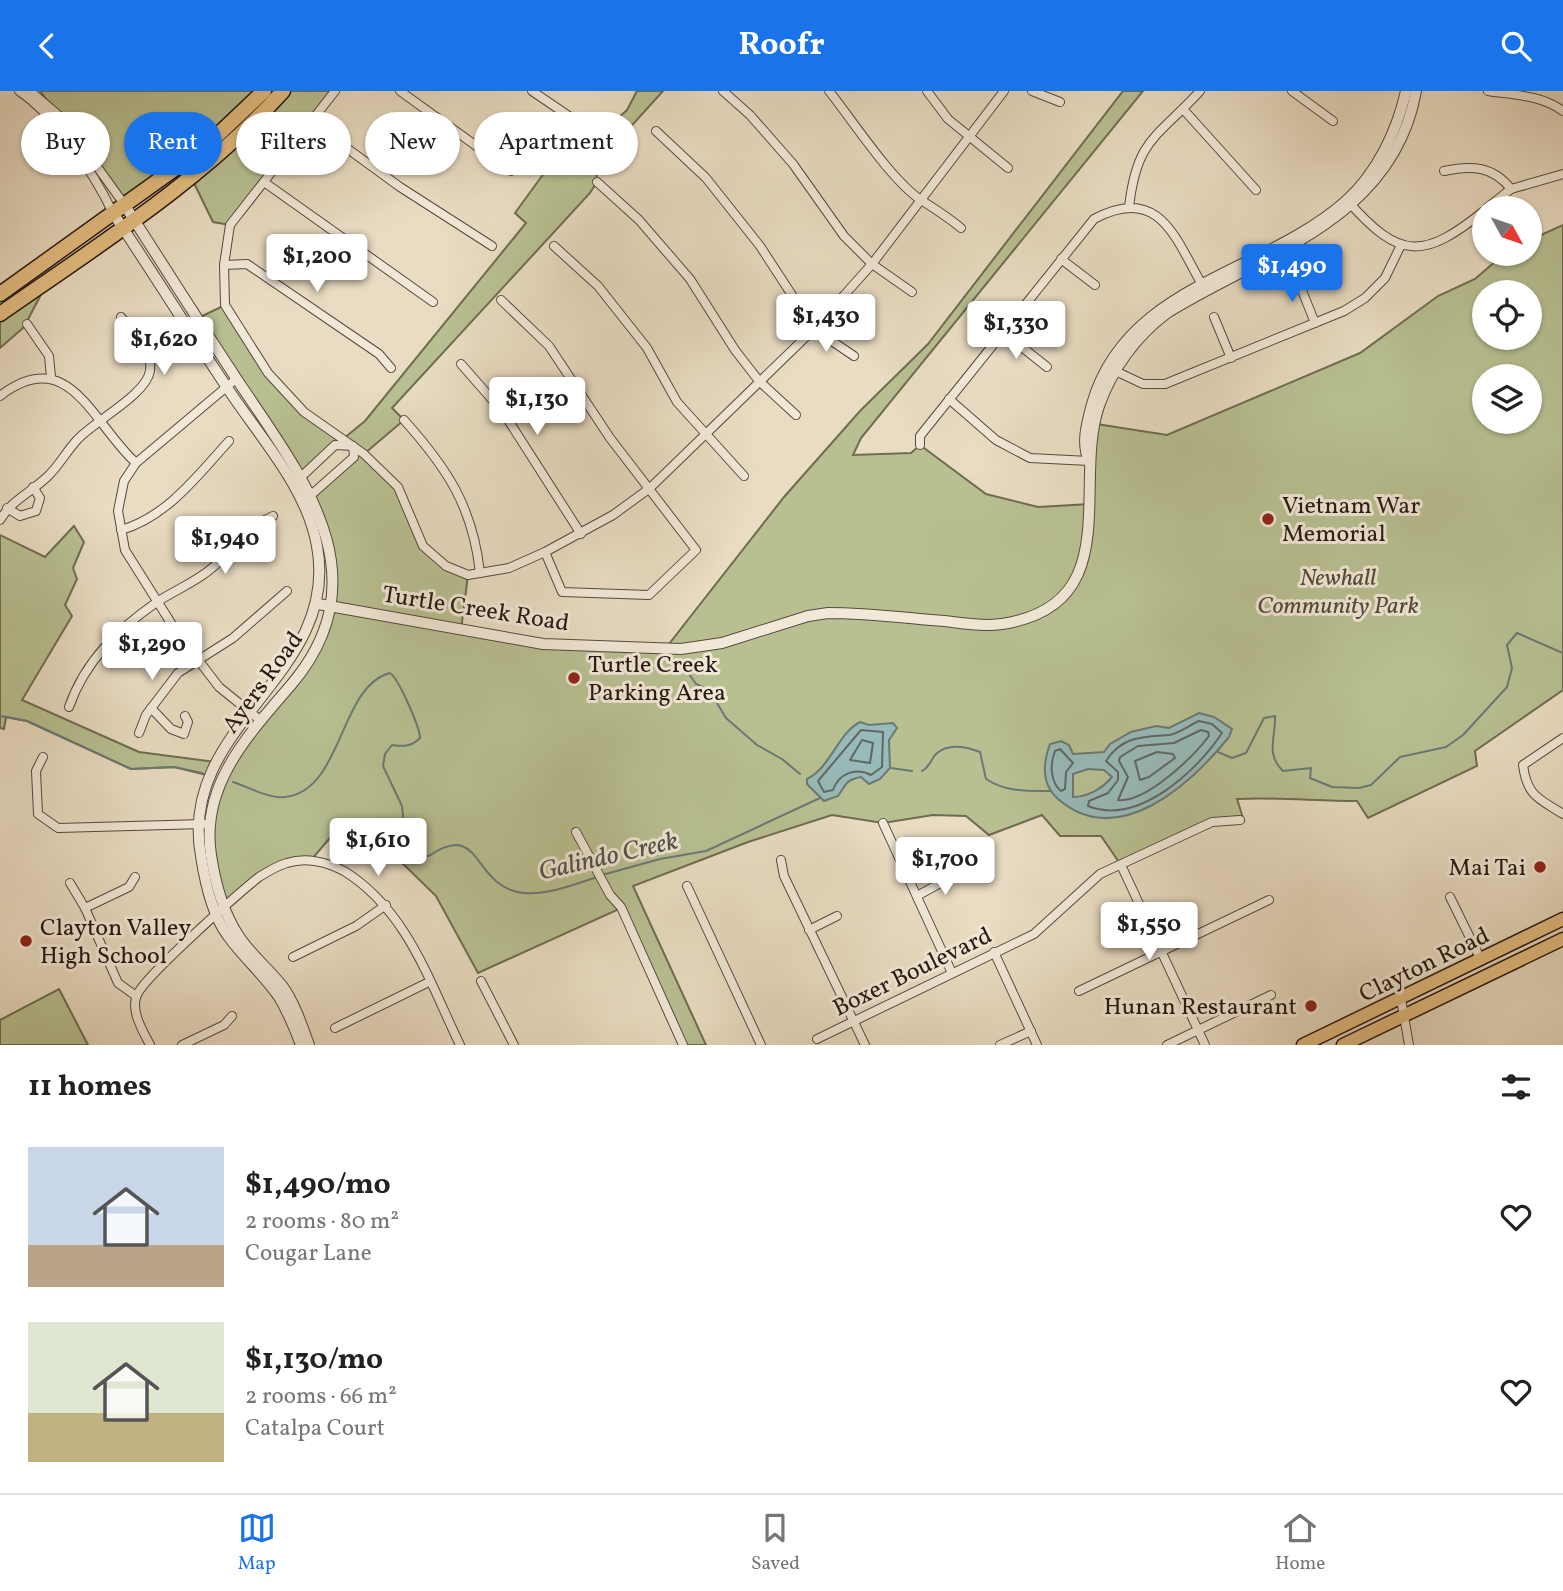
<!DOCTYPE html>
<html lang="en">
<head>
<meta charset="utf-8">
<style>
  body { margin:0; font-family:Vollkorn,serif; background:#f2f2f2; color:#222; height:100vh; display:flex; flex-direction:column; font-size:26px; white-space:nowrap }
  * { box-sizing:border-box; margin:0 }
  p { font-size:23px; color:#767676 }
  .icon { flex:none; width:38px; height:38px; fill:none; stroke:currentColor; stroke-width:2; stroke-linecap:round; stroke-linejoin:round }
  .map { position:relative; height:954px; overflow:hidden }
  .sheet { display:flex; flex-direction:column; background:#fff; flex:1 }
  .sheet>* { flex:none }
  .guide { position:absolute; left:21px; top:21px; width:700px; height:63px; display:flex; gap:14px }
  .needle { width:46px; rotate:130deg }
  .tools { position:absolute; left:1472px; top:105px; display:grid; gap:14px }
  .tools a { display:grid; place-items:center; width:70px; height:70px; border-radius:50%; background:#fff; box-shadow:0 2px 5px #0004; font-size:35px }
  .price { position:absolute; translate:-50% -60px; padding:0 16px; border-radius:7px; background:#fff; color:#222; font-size:23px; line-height:46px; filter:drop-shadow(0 2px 4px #0008) }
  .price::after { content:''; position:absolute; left:50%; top:42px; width:21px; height:16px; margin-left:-10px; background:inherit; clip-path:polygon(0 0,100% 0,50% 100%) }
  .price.current { background:#1a73e8; color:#fff }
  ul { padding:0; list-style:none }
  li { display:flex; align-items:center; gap:21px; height:175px; padding:0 28px }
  li span { display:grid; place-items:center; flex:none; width:196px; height:140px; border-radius:0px; color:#555 }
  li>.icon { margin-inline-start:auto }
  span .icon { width:84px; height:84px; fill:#fffc; stroke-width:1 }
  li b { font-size:30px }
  h2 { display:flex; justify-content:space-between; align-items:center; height:84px; padding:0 28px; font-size:30px }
  .tag { padding:0 24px; border-radius:32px; background:#fff; box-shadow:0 2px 5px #0004; font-size:24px; line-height:63px }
  .tag.current { background:#1a73e8; color:#fff }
  header { display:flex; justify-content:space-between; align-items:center; height:91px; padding:0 28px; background:#1a73e8; color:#fff; font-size:32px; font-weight:700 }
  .tab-bar { display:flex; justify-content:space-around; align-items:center; height:98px; border-top:2px solid #e0e0e0; background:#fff; font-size:19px; color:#767676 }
  .tab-bar a { display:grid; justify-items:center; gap:4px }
  .tab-bar .current { color:#1a73e8 }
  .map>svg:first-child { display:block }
  .green { fill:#b8c092; stroke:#6e6c52; stroke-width:2; fill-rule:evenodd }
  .water { fill:#98bab8; stroke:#6a7975; stroke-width:2; fill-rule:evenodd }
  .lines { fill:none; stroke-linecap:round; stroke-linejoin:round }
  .shore { stroke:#5e6964; stroke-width:2 }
  .stream { stroke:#6a7975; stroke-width:2 }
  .minor-casing { stroke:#56493d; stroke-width:10 }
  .tertiary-casing { stroke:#56493d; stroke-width:12 }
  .primary-casing { stroke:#251811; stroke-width:15 }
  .trunk-casing { stroke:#251811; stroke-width:17 }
  .minor { stroke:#f1e8d7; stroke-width:8 }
  .tertiary { stroke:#f1e8d7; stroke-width:10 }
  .primary { stroke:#e4be81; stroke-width:12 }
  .trunk { stroke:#e4be81; stroke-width:14 }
  .poi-dot { fill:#8f2418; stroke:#f1e8d7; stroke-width:2.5 }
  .labels { text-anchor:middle; stroke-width:6; stroke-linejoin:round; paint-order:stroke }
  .poi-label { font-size:24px; fill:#251811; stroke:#f1e8d7; text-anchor:start }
  .park-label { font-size:24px; font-style:italic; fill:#514a38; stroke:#f1e8d7 }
  .street-label { font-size:24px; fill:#251811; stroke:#f1e8d7 }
  .water-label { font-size:26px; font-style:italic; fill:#4d514b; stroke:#f1e8d7 }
</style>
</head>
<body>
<header><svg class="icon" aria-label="back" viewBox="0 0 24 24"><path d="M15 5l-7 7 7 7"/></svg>Roofr<svg class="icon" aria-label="search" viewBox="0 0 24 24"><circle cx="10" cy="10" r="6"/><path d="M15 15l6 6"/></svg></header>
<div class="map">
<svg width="1563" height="954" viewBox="0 0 1563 954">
  <rect width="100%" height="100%" fill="#e9dcc2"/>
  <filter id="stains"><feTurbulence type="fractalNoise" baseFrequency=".00286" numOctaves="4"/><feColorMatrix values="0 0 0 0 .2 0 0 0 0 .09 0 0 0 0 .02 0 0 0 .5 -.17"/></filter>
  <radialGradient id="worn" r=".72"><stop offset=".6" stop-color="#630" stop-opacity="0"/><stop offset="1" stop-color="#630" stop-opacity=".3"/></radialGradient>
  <g class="green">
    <polygon points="40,0 264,0 124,113"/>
    <polygon points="283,0 335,0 230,134 213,131 190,84"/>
    <path d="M637 0H663L596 74 597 91 590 102 392 317 404 329 364 363 398 396 415 439 435 468 468 484 461 539 500 546 665 558 784 406 860 320 928 253 1123 0H1143L861 347 853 364 911 362 920 354 986 403 1038 416 1090 413 1096 333 1167 344 1360 262 1438 205 1475 188 1504 163H1530V149L1563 134V599L1475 660 1477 675 1368 727 1357 710C1316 710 1277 706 1237 708L1244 730 1225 728 1121 774 1101 745H1060L1042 724 989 744 966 725 933 724 883 732 832 724 748 751 633 795 706 954H683L621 817 478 882 436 805 391 761 359 741H335L312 768C272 773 254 791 224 817L210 762 216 703 260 629 322 544 333 481 311 404 354 366 352 355 335 354 301 386 198 227 225 214 268 282 304 321 343 348 365 330 526 132 515 122 555 67 566 73 627 19ZM1484 201H1530V247H1484ZM1484 285H1530V331H1484Z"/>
    <polygon points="48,190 24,236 0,257 0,223"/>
    <polygon points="74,435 84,451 73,477 77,488 65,514 72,525 22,609 139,661 216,671 211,685 174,676 131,678 27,630 6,626 4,638 0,637 0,444 45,466"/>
    <polygon points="59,898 88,954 0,954 0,929"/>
  </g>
  <g class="water">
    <path d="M1199 622 1214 626 1232 638 1229 646C1190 694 1118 760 1058 708 1041 693 1043 672 1050 653L1061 650 1069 654 1073 663 1104 661 1110 653 1131 641 1156 635 1169 637ZM1088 678 1104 679 1112 686C1103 697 1088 706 1073 706V683Z"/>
    <path d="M860 631 869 634 893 632 897 637 889 649 890 677 880 688 869 693 861 686C845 689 846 694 838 705L824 710 807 693V688C832 675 837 643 860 631Z"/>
  </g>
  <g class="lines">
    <g class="shore">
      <path d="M1199 630 1212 633 1222 642C1196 681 1138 735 1088 715L1089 710 1108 702 1118 689V681L1106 670C1122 645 1142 646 1169 644 1178 643 1190 634 1199 630Z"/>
      <path d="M861 639 883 641 882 676 871 684C856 676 839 682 833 699L824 701 818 690Z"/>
      <path d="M1201 639 1208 641 1209 645C1193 666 1146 712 1118 709L1128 686 1119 670 1120 666 1138 655 1174 652Z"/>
      <polygon points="862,649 873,652 870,672 850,669"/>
      <path d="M1060 658 1073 672 1066 681 1065 698 1061 700C1050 691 1050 673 1055 660Z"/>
      <polygon points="1157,661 1173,663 1175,667 1149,686 1140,689 1135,670"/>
    </g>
    <g class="stream">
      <polyline points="687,580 696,593 709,599 726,627 757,654 782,668 800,683"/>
      <polyline points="0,625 27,630 131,678 174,676 202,682"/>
      <path d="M1218 661 1232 667 1246 662 1264 627 1275 625C1276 646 1265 663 1283 680L1311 677 1310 687 1332 696 1359 697 1371 694 1400 666 1446 656 1463 644 1507 596 1512 577 1507 554 1517 542 1563 562"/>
      <polyline points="891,677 912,680"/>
      <path d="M922 680C931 675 930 669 936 663 949 651 967 656 980 661L986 688C1006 701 1026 700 1050 700"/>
      <path d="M233 691C248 696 270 708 285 706 343 700 339 595 390 582 399 588 420 637 420 647 412 655 404 656 392 654L385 663 383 675 402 715 405 745 415 763 429 765C478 731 473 785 511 799 536 809 573 794 597 786"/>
      <polyline points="602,784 660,768 706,760 820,707"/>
    </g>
    <g class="minor-casing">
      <g id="minor">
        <path d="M19 0C57 26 93 81 113 122"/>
        <polyline points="30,0 62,27 124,113"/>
        <polyline points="335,0 230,134 224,174 225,214 268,282 304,321 364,363 398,396 423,455 446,475 468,484 509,477 545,461 613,424 650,397 814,238 872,173 1004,0"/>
        <polyline points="400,0 511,80"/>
        <polyline points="532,0 585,36 594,48"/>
        <polyline points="723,0 750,24 793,73 844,145 872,173 912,201"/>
        <path d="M829 0C853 30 891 89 921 109 935 118 948 126 961 137"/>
        <polyline points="927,0 948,28 1008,77"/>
        <polyline points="1032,0 1060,11"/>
        <polyline points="1292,0 1333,30"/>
        <path d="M1488 0C1514 4 1541 4 1563 20"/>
        <polyline points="1183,18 1256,99"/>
        <polyline points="311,31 400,96 492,155"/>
        <polyline points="656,40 706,87 760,155 814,238 854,265"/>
        <path d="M1444 80C1472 74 1493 75 1511 98"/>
        <polyline points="264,91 433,211"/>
        <polyline points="597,91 639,129 690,188 735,259 759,290 796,324"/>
        <path d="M1347 109C1400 170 1424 168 1484 120"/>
        <path d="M1129 116C1137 47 1157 47 1200 0"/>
        <polyline points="1487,117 1511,98 1563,83"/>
        <polyline points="554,155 598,195 647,257 677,311 744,385"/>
        <polyline points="1061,168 1095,194"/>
        <polyline points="224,174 247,173 379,263 391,277"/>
        <polyline points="1295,182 1315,232"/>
        <polyline points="501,209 549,255 610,347 696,459 649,504 562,501 545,461"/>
        <polyline points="1214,226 1231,267"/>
        <polyline points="27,233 49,265 51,286"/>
        <polyline points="1003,241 1047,276"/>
        <polyline points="461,273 503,321 581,443"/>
        <polyline points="1111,278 1143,293 1165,293 1344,220 1365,207 1385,187 1401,154"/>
        <polyline points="236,288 136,372 124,390 118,420 125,459 176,540 219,596 260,629"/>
        <path d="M0 305C69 252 92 332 136 372"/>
        <polyline points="949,308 996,349 1030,367 1089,370"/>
        <path d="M404 329C447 377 473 416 480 482"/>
        <polygon points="335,354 353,355 354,366 311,404 297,400 301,386"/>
        <path d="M920 354V345L1094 128C1161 92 1176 150 1204 197"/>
        <polyline points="7,417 20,425 36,420 40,407 33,396"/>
        <path d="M0 429C12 409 30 402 47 386 58 376 66 361 77 349 94 330 146 304 150 280 153 258 134 241 121 226"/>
        <path d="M121 439C167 426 198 384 229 350"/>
        <path d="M69 616C85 570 118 538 157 511 175 499 196 491 212 477 233 459 247 436 273 425"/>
        <polyline points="151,617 171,638 184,643 188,631 185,625"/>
        <polyline points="139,642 146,624 178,582 233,547 287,500"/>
        <path d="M1563 647 1523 674C1527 706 1540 708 1563 723"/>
        <polyline points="43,666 36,680 38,723 58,737 204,733"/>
        <polyline points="883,732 952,882"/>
        <polyline points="576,741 610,804 621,816 683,954"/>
        <polyline points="781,769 784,785 865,954"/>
        <polyline points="1121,774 1205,954"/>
        <polyline points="70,792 85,817 118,892 136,905"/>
        <polyline points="687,795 761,954"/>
        <polyline points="917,805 944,790 951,782"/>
        <polyline points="1450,806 1481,869"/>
        <polyline points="85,817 129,796 135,786"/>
        <polyline points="809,839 837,825"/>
        <polyline points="994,861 1037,954"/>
        <polyline points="293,866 356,835 386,814"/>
        <polyline points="481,890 514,954"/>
        <polyline points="1079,900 1269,809"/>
        <polyline points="1401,908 1409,954"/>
        <polyline points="335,937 429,891"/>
        <polyline points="817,948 1034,843 1100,783 1212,731 1240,729"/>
        <path d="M150 954C143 940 130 920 137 904 144 886 239 802 259 786 267 781 279 774 287 772 306 766 327 771 344 780 407 819 429 890 460 954"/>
        <polyline points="182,954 224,934 232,925"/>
        <polyline points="1000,954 1031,940"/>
        <polyline points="1167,954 1271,904"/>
      </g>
    </g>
    <g class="tertiary-casing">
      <g id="tertiary">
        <path d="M124 113C161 171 198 229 236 287 299 382 385 484 291 594 249 643 200 694 211 764 215 791 223 821 238 844 250 863 269 878 283 896 295 913 302 935 309 954"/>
        <path d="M113 122C151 179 188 238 226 295 258 344 307 396 317 455 341 585 177 633 201 765 205 791 212 824 228 845 243 866 264 884 279 906 288 921 295 938 301 954"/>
        <path d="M1089 370C1081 352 1087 332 1092 313 1126 193 1264 183 1346 110 1377 82 1397 40 1406 0"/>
        <path d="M318 513 543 553 681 558 722 552 808 525 828 522C867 522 906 527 944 530 963 532 984 536 1002 533 1127 514 1072 394 1099 315 1112 278 1136 245 1167 222 1263 162 1393 130 1416 0"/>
      </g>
    </g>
    <g class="primary-casing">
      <g id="primary">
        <polyline points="1303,954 1563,828"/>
        <polyline points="1343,954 1563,848"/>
      </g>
    </g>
    <g class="trunk-casing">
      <g id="trunk">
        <polyline points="0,203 205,56 264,0"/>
        <path d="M0 223C97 155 203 89 283 0"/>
      </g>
    </g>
    <use href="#minor" class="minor"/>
    <use href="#tertiary" class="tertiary"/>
    <use href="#primary" class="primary"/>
    <use href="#trunk" class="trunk"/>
  </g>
  <g class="poi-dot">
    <circle cx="1268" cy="428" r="7"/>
    <circle cx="574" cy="587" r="7"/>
    <circle cx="1540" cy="776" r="7"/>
    <circle cx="26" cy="850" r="7"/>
    <circle cx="1311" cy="915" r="7"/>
  </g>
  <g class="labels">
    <g class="poi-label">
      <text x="1282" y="422">Vietnam War<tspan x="1282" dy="28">Memorial</tspan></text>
      <text x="588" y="581">Turtle Creek<tspan x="588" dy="28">Parking Area</tspan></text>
      <text x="1526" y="784" text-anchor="end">Mai Tai</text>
      <text x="40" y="844">Clayton Valley<tspan x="40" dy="28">High School</tspan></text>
      <text x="1297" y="923" text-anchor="end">Hunan Restaurant</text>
    </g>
    <g class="park-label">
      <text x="1338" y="494">Newhall<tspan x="1338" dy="28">Community Park</tspan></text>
    </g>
    <g class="street-label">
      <text transform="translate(476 517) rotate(9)" y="8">Turtle Creek Road</text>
      <text transform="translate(262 591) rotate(-54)" y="8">Ayers Road</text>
      <text transform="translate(1424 873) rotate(-26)" y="8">Clayton Road</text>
      <text transform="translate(912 880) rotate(-26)" y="8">Boxer Boulevard</text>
    </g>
    <g class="water-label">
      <text transform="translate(608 764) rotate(-13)" y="9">Galindo Creek</text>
    </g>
  </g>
  <rect width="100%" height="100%" filter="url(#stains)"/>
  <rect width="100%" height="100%" fill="url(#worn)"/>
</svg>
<div class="tools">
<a><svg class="needle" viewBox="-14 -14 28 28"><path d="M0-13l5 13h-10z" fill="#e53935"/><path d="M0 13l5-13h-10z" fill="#767676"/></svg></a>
<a><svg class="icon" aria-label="locate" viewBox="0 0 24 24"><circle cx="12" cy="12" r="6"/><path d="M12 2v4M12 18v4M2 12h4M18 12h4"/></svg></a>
<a><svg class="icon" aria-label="layers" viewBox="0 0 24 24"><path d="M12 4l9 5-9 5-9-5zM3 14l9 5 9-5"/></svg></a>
</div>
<b class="price" style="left:317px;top:203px">$1,200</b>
<b class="price current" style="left:1292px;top:213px">$1,490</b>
<b class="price" style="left:826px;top:263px">$1,430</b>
<b class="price" style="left:1016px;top:270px">$1,330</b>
<b class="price" style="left:164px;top:286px">$1,620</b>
<b class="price" style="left:537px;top:346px">$1,130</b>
<b class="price" style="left:225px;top:485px">$1,940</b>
<b class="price" style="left:152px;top:591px">$1,290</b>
<b class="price" style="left:378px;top:787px">$1,610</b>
<b class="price" style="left:945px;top:806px">$1,700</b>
<b class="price" style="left:1149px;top:871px">$1,550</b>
<div class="guide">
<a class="tag">Buy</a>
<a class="tag current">Rent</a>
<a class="tag">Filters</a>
<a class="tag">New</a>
<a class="tag">Apartment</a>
</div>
</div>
<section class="sheet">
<h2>11 homes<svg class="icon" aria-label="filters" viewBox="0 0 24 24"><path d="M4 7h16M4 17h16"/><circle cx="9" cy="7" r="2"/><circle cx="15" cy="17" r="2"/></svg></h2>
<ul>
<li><span style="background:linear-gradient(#c9d6e8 70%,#b9a48a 0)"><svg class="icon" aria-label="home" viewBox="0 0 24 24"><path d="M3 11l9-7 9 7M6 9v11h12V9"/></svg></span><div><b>$1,490/mo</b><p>2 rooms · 80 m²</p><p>Cougar Lane</p></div><svg class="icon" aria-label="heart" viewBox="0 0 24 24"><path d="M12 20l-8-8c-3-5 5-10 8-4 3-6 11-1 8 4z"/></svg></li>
<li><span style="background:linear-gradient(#dfe7d0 65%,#c2b280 0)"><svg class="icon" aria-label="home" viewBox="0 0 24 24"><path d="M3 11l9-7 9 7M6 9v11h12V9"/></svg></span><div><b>$1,130/mo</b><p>2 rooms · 66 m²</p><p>Catalpa Court</p></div><svg class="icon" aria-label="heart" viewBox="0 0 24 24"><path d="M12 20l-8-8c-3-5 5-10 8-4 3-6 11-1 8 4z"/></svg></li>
</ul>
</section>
<nav class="tab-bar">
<a class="current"><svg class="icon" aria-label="map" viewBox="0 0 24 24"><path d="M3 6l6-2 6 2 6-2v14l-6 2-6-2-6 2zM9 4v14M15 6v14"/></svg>Map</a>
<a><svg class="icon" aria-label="saved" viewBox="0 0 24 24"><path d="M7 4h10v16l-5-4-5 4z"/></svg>Saved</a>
<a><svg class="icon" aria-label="home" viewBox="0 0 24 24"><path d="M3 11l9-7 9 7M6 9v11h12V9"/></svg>Home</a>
</nav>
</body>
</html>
